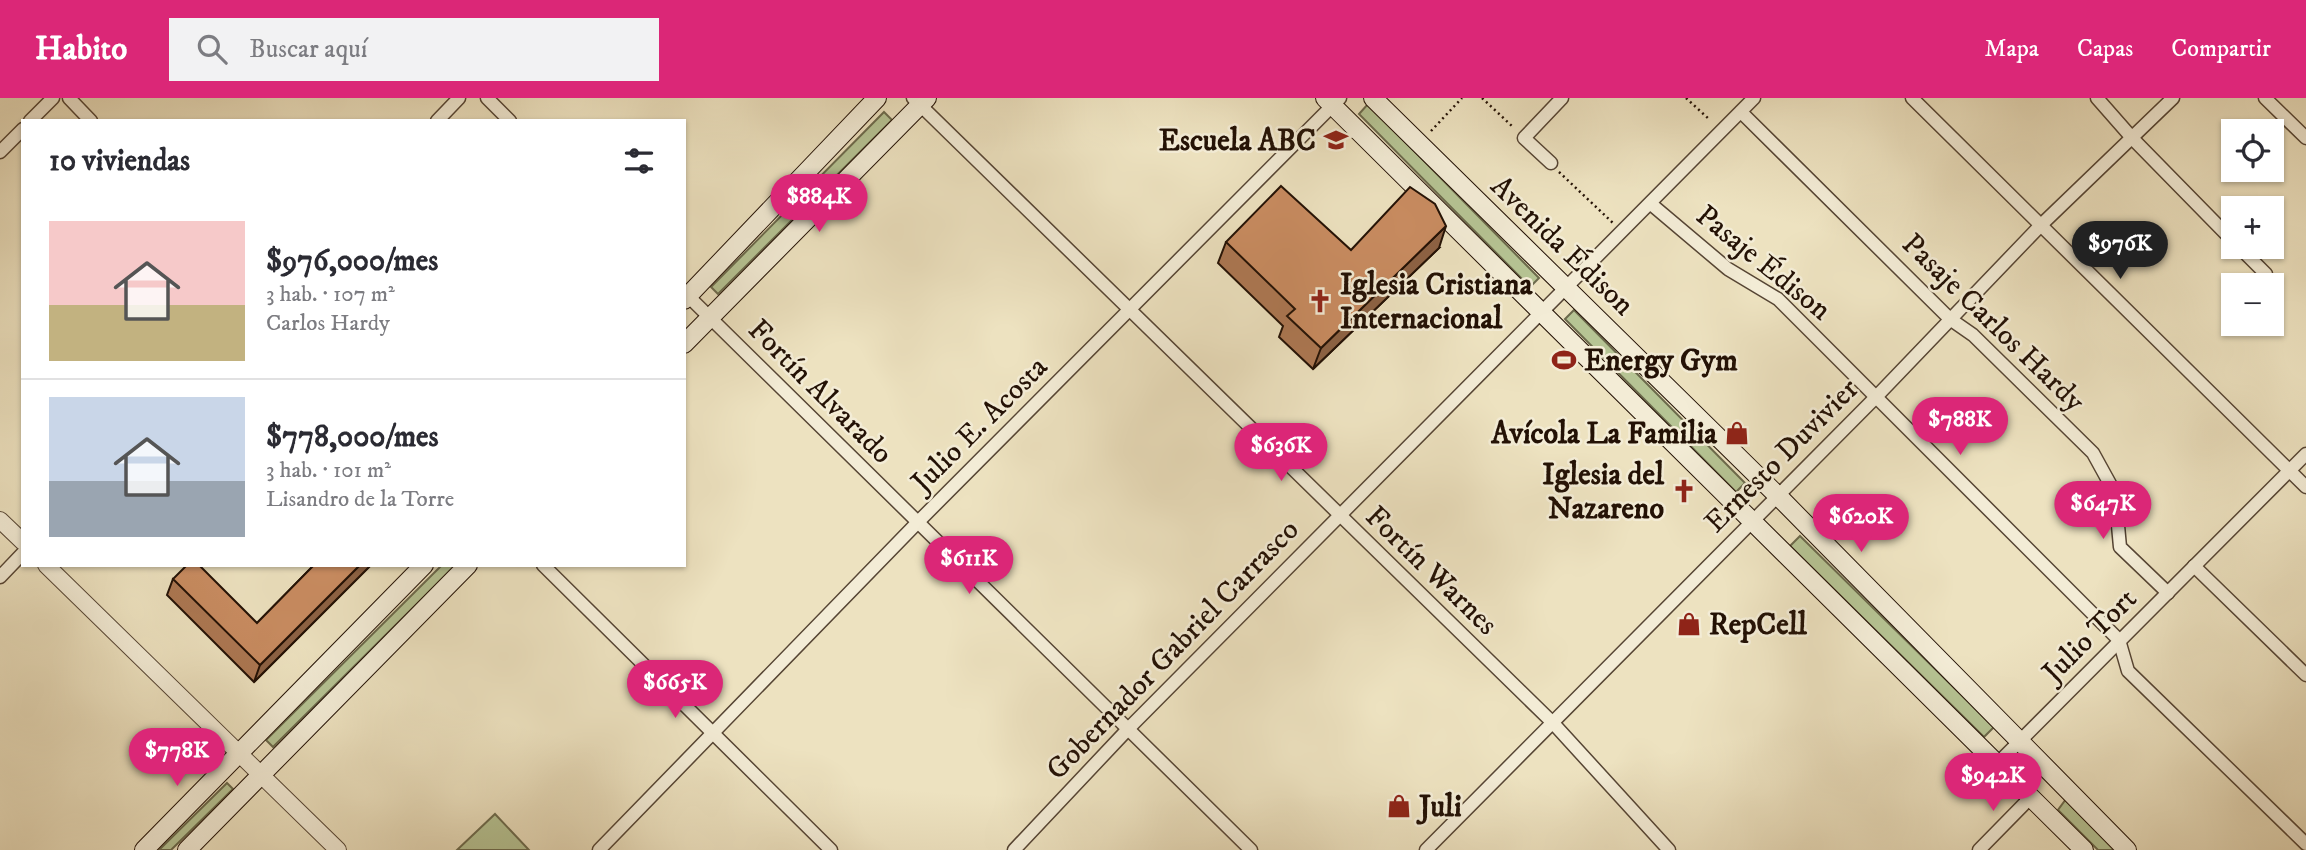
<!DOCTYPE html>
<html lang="es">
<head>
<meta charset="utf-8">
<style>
  body { margin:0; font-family:"IM FELL DW Pica",serif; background:#f2f2f3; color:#2b2b33; height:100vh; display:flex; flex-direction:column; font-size:26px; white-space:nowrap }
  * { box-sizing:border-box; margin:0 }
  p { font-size:23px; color:#7c7c81 }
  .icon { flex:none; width:38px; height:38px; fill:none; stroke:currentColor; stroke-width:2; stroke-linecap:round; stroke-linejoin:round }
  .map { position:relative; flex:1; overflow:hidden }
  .panel { position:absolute; left:21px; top:21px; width:665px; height:448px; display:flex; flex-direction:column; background:#fff; border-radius:0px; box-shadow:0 2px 5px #0004 }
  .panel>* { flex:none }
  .tools { position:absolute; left:2221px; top:21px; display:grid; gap:14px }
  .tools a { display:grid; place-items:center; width:63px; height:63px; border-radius:0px; background:#fff; box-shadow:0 2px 5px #0004; font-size:35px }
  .price { position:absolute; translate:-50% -60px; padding:0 16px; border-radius:24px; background:#db2777; color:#fff; font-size:23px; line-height:46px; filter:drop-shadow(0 2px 4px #0008) }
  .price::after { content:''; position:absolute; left:50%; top:42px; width:21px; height:16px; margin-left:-10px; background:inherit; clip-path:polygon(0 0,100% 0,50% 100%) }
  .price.current { background:#222; color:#fff }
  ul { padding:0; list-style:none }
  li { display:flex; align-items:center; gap:21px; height:175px; padding:0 28px }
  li+li { border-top:2px solid #e1e1e2 }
  li span { display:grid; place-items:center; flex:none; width:196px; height:140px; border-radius:0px; color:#555 }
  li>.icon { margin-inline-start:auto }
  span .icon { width:84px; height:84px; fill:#fffc; stroke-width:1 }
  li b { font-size:30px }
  h2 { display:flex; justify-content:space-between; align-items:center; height:84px; padding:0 28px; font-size:30px }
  header { display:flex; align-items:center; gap:42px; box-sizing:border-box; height:98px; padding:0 35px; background:#db2777; color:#fff }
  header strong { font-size:33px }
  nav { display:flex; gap:38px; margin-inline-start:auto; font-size:24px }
  .search { width:490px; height:63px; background:#f2f2f3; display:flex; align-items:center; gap:18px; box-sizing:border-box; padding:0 24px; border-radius:0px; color:#7c7c81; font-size:26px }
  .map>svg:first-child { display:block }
  .green { fill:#b6c494; stroke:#6c6a4c; stroke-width:2 }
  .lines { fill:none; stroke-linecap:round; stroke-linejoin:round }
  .minor-casing { stroke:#564534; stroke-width:15 }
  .tertiary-casing { stroke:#564534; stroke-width:18 }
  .secondary-casing { stroke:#231105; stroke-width:20 }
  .path { stroke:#231105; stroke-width:2.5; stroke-dasharray:2 3.5; stroke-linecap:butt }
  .minor { stroke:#f3ecd6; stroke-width:12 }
  .tertiary { stroke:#f3ecd6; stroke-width:16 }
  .secondary { stroke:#f3ecd6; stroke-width:18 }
  .wall { fill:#ad7853; stroke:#231105; stroke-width:2 }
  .shaded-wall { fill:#8d6244; stroke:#231105; stroke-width:2 }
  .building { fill:#c98c61; stroke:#231105; stroke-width:2 }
  .labels { text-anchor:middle; stroke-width:5; stroke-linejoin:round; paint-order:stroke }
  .poi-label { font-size:30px; font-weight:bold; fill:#231105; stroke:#f3ecd6; text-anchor:start }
  .street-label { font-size:30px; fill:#231105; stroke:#f3ecd6 }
</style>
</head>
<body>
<header>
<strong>Habito</strong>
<div class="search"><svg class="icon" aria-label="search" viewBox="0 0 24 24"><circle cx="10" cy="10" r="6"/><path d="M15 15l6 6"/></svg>Buscar aquí</div>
<nav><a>Mapa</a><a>Capas</a><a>Compartir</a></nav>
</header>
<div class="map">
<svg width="2306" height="752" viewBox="0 0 2306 752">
  <rect width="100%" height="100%" fill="#ede2c0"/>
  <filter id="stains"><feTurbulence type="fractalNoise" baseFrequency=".00286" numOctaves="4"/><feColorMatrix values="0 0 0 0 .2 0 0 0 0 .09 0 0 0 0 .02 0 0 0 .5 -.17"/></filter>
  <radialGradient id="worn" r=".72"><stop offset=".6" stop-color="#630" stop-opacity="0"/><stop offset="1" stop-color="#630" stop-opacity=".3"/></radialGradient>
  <g class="green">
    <polygon points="1368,6 1539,180 1530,189 1359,16"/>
    <polygon points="884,14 892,22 718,196 711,189"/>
    <polygon points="1574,212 1745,385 1736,394 1565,221"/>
    <polygon points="1800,438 1994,629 1984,639 1790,448"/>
    <polygon points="442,467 456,467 273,649 266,642"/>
    <polygon points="227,685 233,691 171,752 159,752"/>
    <polygon points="2066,701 2117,752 2098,752 2058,712"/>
    <polygon points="495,716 529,752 457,752"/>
  </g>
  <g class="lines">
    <g class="minor-casing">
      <g id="minor">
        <polyline points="69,0 91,23"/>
        <polyline points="487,0 510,23"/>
        <polyline points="913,0 1553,625 1669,752"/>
        <polyline points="1912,0 2306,389"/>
        <polyline points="2097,0 2133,41 2233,143"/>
        <polyline points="2265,0 2306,40"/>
        <polyline points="1741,14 1950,221 1973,237 2093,355 2115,395 2120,449 2168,495"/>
        <polyline points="30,23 53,0"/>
        <polyline points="437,23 459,0"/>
        <polyline points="0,54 23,31"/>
        <polyline points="1551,65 1524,40 1562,0"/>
        <polyline points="1651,106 1728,171 1778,201 2119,542 2128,573 2306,746"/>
        <polyline points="2239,149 2266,176"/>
        <polyline points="684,194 1251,752"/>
        <polyline points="543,467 831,752"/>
        <polyline points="2194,468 2306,577"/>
        <polyline points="0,479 23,455"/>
        <polyline points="1998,665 2306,356"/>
        <polyline points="599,752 918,424 1340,0"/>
        <polyline points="1014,752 1129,630 1754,0"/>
        <polyline points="1426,752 1876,299 2040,128 2173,0"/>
        <polyline points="1979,752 2030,700"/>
      </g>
    </g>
    <g class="tertiary-casing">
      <g id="tertiary">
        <polyline points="0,422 23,444"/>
        <polyline points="46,467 338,752"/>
      </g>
    </g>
    <g class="secondary-casing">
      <g id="secondary">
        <polyline points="1325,0 2084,752"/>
        <polyline points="1373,0 1778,398 2127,752"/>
        <polyline points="684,202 877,0"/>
        <polyline points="684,246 927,0"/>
        <polyline points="144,752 424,467"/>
        <polyline points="187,752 468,467"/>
      </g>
    </g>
    <g class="path">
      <polyline points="1482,0 1513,29"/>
      <polyline points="1686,0 1710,22"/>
      <polyline points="1431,33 1462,0"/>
      <polyline points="1559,74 1613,125"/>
    </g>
    <use href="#minor" class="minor"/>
    <use href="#tertiary" class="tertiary"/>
    <use href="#secondary" class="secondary"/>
  </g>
  <g class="wall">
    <polygon points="1226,144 1351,152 1439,150 1313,271 1279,239 1283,228 1218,165"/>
    <polygon points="314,467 371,467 254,584 167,497 173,481 257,525"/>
  </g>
  <g class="shaded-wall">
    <polygon points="1446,128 1439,150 1313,271 1321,250"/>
    <polygon points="360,467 371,467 254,584 260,567"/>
  </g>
  <g class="building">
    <polygon points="1281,88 1351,152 1410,89 1435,106 1446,128 1321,250 1287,218 1295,211 1226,144"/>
    <polygon points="187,467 199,467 257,525 314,467 360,467 260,567 173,481"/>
  </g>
  <defs>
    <g id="school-bare" transform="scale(1.89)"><path d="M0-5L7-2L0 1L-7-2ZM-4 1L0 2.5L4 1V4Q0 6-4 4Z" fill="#8f2418" stroke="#f3ecd6" stroke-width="2.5" paint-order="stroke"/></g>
    <g id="church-bare" transform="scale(1.89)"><path d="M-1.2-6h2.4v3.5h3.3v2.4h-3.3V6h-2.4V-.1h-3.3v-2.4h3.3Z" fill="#8f2418" stroke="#f3ecd6" stroke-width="2.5" paint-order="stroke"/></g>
    <g id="stadium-bare" transform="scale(1.89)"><path d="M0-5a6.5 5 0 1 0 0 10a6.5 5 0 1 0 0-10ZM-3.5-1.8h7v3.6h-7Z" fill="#8f2418" stroke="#f3ecd6" stroke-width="2.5" paint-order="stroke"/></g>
    <g id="shop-bare" transform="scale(1.89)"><path d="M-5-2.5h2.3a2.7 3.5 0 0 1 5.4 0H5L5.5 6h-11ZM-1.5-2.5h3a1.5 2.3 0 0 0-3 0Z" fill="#8f2418" stroke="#f3ecd6" stroke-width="2.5" paint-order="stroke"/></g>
  </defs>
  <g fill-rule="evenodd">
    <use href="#school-bare" x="1336" y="42"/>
    <use href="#church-bare" x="1320" y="203"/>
    <use href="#stadium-bare" x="1564" y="262"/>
    <use href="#shop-bare" x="1737" y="335"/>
    <use href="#church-bare" x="1684" y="393"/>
    <use href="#shop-bare" x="1689" y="526"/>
    <use href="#shop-bare" x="1399" y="708"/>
  </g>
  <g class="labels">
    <g class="poi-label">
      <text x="1316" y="52" text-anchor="end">Escuela ABC</text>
      <text x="1340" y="196">Iglesia Cristiana<tspan x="1340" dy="34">Internacional</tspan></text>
      <text x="1584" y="272">Energy Gym</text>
      <text x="1717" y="345" text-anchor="end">Avícola La Familia</text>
      <text x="1664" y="386" text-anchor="end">Iglesia del<tspan x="1664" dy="34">Nazareno</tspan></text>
      <text x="1709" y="536">RepCell</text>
      <text x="1419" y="718">Juli</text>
    </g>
    <g class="street-label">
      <text transform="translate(1563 147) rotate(44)" y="10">Avenida Édison</text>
      <text transform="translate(1764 164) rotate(39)" y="10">Pasaje Édison</text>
      <text transform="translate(1994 224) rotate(44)" y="10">Pasaje Carlos Hardy</text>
      <text transform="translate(821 293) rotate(45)" y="10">Fortín Alvarado</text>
      <text transform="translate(979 326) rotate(-45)" y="10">Julio E. Acosta</text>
      <text transform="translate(1781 357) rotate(-45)" y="10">Ernesto Duvivier</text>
      <text transform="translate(1432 472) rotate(44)" y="10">Fortín Warnes</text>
      <text transform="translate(2089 537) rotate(-45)" y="10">Julio Tort</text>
      <text transform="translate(1172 551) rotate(-46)" y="10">Gobernador Gabriel Carrasco</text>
    </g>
  </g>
  <rect width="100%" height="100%" filter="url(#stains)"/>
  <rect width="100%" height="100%" fill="url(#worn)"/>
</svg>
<div class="tools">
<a><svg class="icon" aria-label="locate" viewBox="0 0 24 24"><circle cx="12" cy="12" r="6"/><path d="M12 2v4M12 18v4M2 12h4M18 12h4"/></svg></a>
<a>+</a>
<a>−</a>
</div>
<b class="price" style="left:819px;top:136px">$884K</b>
<b class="price current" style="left:2120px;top:183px">$976K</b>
<b class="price" style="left:1960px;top:359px">$788K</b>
<b class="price" style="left:1281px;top:385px">$636K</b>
<b class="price" style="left:2103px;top:443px">$647K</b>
<b class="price" style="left:1861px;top:456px">$620K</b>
<b class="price" style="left:969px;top:498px">$611K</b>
<b class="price" style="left:675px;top:622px">$665K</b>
<b class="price" style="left:177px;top:690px">$778K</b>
<b class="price" style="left:1993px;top:715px">$942K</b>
<section class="panel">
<h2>10 viviendas<svg class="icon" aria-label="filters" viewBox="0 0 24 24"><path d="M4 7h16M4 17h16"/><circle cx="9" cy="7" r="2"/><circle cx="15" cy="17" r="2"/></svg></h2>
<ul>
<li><span style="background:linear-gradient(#f6c9c9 60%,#c2b280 0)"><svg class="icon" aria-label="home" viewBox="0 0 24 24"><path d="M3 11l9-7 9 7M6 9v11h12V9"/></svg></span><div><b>$976,000/mes</b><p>3 hab. · 107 m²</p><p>Carlos Hardy</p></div></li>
<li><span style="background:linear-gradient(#c9d6e8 60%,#9aa5b1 0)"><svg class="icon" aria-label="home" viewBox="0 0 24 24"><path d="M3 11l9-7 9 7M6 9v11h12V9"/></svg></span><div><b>$778,000/mes</b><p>3 hab. · 101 m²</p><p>Lisandro de la Torre</p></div></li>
</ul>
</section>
</div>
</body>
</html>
